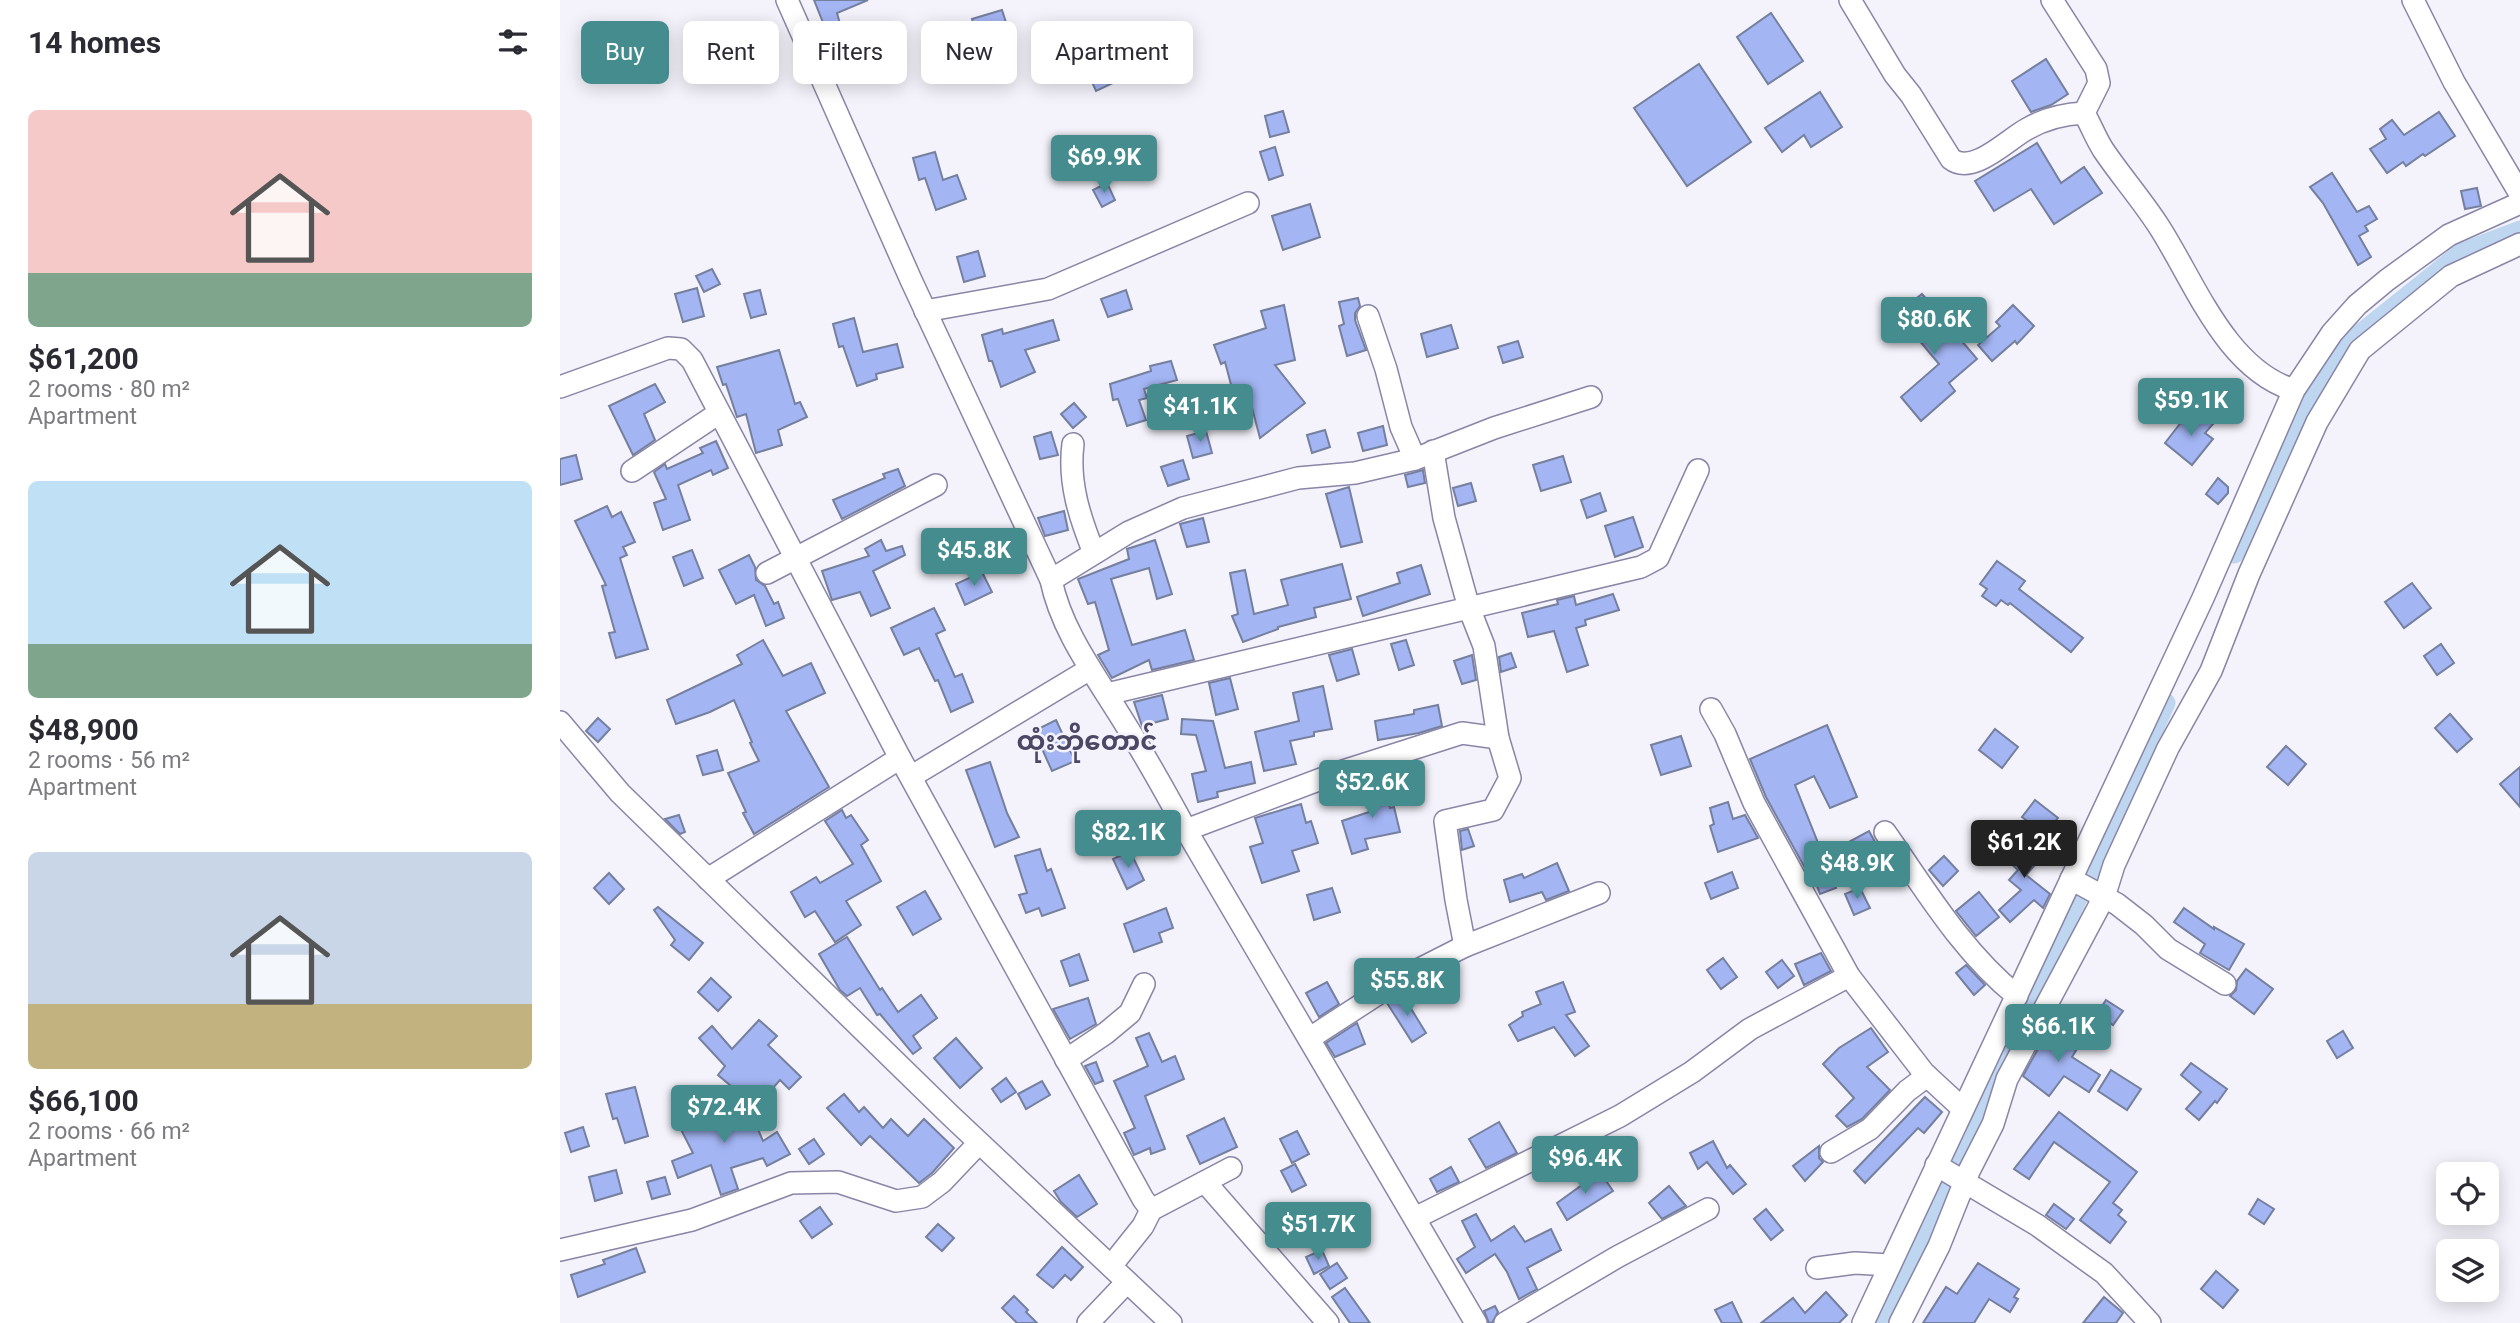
<!DOCTYPE html>
<html lang="en">
<head>
<meta charset="utf-8">
<style>
  body { margin:0; font-family:Roboto,"Noto Sans Myanmar",sans-serif; background:#f2f2f3; color:#2b2b33; height:100vh; display:flex; flex-direction:column; font-size:26px; white-space:nowrap }
  * { box-sizing:border-box; margin:0 }
  p { font-size:23px; color:#7c7c81 }
  .icon { flex:none; width:38px; height:38px; fill:none; stroke:currentColor; stroke-width:2; stroke-linecap:round; stroke-linejoin:round }
  .map { position:relative; flex:1; overflow:hidden }
  .sheet { display:flex; flex-direction:column; background:#fff; width:560px }
  .sheet>* { flex:none }
  .guide { position:absolute; left:21px; top:21px; width:665px; height:63px; display:flex; gap:14px }
  .buttons { position:absolute; left:1876px; top:1162px; display:grid; gap:14px }
  .buttons a { display:grid; place-items:center; width:63px; height:63px; border-radius:10px; background:#fff; box-shadow:0 4px 18px #0003; font-size:35px }
  .price { position:absolute; translate:-50% -60px; padding:0 16px; border-radius:7px; background:#448c8e; color:#fff; font-size:23px; line-height:46px; filter:drop-shadow(0 2px 4px #0008) }
  .price::after { content:''; position:absolute; left:50%; top:42px; width:21px; height:16px; margin-left:-10px; background:inherit; clip-path:polygon(0 0,100% 0,50% 100%) }
  .price.active { background:#222; color:#fff }
  ul { padding:0; list-style:none }
  li { display:grid; align-content:center; gap:14px; height:371px; padding:0 28px }
  li span { display:grid; place-items:center; height:217px; border-radius:10px; color:#555 }
  li>.icon { margin-inline-start:auto }
  span .icon { width:126px; height:126px; fill:#fffc; stroke-width:1 }
  li b { font-size:30px }
  h2 { display:flex; justify-content:space-between; align-items:center; height:84px; padding:0 28px; font-size:30px }
  .pill { padding:0 24px; border-radius:10px; background:#fff; box-shadow:0 4px 18px #0003; font-size:24px; line-height:63px }
  .pill.active { background:#448c8e; color:#fff }
  main { display:flex; flex:1; min-height:0 }
  .map>svg:first-child { display:block }
  .lines { fill:none; stroke-linecap:round; stroke-linejoin:round }
  .canal { stroke:#bfd6f1; stroke-width:21 }
  .building { fill:#a3b5f3; stroke:#757f9e; stroke-width:2 }
  .minor-casing { stroke:#8985a6; stroke-width:24 }
  .minor { stroke:#fff; stroke-width:21 }
  .labels { text-anchor:middle; stroke-width:5; stroke-linejoin:round; paint-order:stroke }
  .quarter-label { font-size:26px; font-weight:bold; fill:#4b4765; stroke:#f4f3fb }
</style>
</head>
<body>
<main>
<section class="sheet">
<h2>14 homes<svg class="icon" aria-label="filters" viewBox="0 0 24 24"><path d="M4 7h16M4 17h16"/><circle cx="9" cy="7" r="2"/><circle cx="15" cy="17" r="2"/></svg></h2>
<ul>
<li><span style="background:linear-gradient(#f6c9c9 75%,#7fa58c 0)"><svg class="icon" aria-label="home" viewBox="0 0 24 24"><path d="M3 11l9-7 9 7M6 9v11h12V9"/></svg></span><div><b>$61,200</b><p>2 rooms · 80 m²</p><p>Apartment</p></div></li>
<li><span style="background:linear-gradient(#bfe0f5 75%,#7fa58c 0)"><svg class="icon" aria-label="home" viewBox="0 0 24 24"><path d="M3 11l9-7 9 7M6 9v11h12V9"/></svg></span><div><b>$48,900</b><p>2 rooms · 56 m²</p><p>Apartment</p></div></li>
<li><span style="background:linear-gradient(#c9d6e8 70%,#c2b280 0)"><svg class="icon" aria-label="home" viewBox="0 0 24 24"><path d="M3 11l9-7 9 7M6 9v11h12V9"/></svg></span><div><b>$66,100</b><p>2 rooms · 66 m²</p><p>Apartment</p></div></li>
</ul>
</section>
<div class="map">
<svg width="1960" height="1323" viewBox="0 0 1960 1323">
  <rect width="100%" height="100%" fill="#f4f3fb"/>
  <g class="lines">
    <g class="canal">
      <polyline points="1674,553 1716,460 1765,372 1801,334 1902,253 1960,231"/>
      <polyline points="1316,1323 1383,1195 1605,703"/>
    </g>
  </g>
  <g class="building">
    <polygon points="254,0 308,0 277,13 290,60 280,64 277,57 268,60 258,38 268,35"/>
    <polygon points="442,10 451,38 421,47 412,19"/>
    <polygon points="1211,13 1243,61 1208,84 1177,37"/>
    <polygon points="1486,59 1508,94 1491,105 1471,112 1452,81"/>
    <polygon points="545,63 553,83 536,91 527,71"/>
    <polygon points="1139,64 1191,142 1127,186 1074,108"/>
    <polygon points="1260,92 1282,127 1251,147 1244,135 1222,152 1205,128"/>
    <polygon points="723,111 729,132 710,137 705,116"/>
    <polygon points="1879,112 1895,136 1865,156 1863,154 1846,166 1843,162 1827,173 1810,149 1826,139 1820,129 1832,120 1844,135"/>
    <polygon points="1477,143 1501,183 1524,167 1542,193 1494,224 1471,189 1434,211 1415,181"/>
    <polygon points="715,147 723,175 709,180 700,152"/>
    <polygon points="375,152 383,180 397,175 406,199 376,210 365,178 359,180 353,158"/>
    <polygon points="1772,173 1797,212 1809,206 1817,219 1805,226 1808,231 1799,236 1811,257 1798,265 1763,203 1750,187"/>
    <polygon points="547,183 555,200 542,207 533,190"/>
    <polygon points="1917,188 1921,206 1905,209 1901,191"/>
    <polygon points="750,204 760,237 723,250 712,216"/>
    <polygon points="418,251 425,276 404,282 397,257"/>
    <polygon points="152,269 160,284 144,292 136,276"/>
    <polygon points="137,288 144,316 123,322 115,294"/>
    <polygon points="200,290 206,314 191,318 184,294"/>
    <polygon points="566,290 572,309 548,317 541,299"/>
    <polygon points="1362,294 1417,359 1389,383 1395,391 1361,421 1341,397 1379,364 1337,314"/>
    <polygon points="798,298 800,306 795,313 795,320 806,350 787,356 779,326 784,324 779,302"/>
    <polygon points="724,305 735,360 715,365 745,403 700,438 687,389 673,392 665,362 661,364 654,345 706,328 701,311"/>
    <polygon points="1453,305 1474,326 1457,344 1455,341 1432,361 1418,345 1440,326 1436,322"/>
    <polygon points="294,318 303,352 337,344 343,367 316,374 317,379 297,386 283,346 279,347 273,324"/>
    <polygon points="493,320 499,340 465,350 475,372 441,387 432,361 429,361 422,335 442,329 443,334"/>
    <polygon points="891,325 898,348 867,357 861,334"/>
    <polygon points="958,341 963,357 943,363 938,347"/>
    <polygon points="219,350 235,404 240,402 247,417 218,430 222,445 196,453 186,414 177,417 166,384 163,385 157,367"/>
    <polygon points="611,361 617,380 584,389 587,398 579,400 586,420 567,426 558,399 553,400 550,384 591,371 590,366"/>
    <polygon points="95,384 105,402 84,414 95,440 73,455 49,406"/>
    <polygon points="514,403 526,417 513,428 501,414"/>
    <polygon points="1641,413 1654,423 1645,433 1653,439 1632,465 1605,443 1626,416 1634,423"/>
    <polygon points="823,426 827,445 803,451 798,433"/>
    <polygon points="765,430 770,447 752,453 747,435"/>
    <polygon points="646,431 652,453 633,458 627,436"/>
    <polygon points="491,432 498,455 480,459 474,437"/>
    <polygon points="156,441 168,468 153,475 151,470 118,485 130,520 103,530 94,503 106,499 94,472 105,464 107,469 143,453 140,448"/>
    <polygon points="16,455 22,479 0,485 0,459"/>
    <polygon points="1003,456 1011,482 981,491 973,465"/>
    <polygon points="623,460 629,479 608,486 601,467"/>
    <polygon points="338,469 345,486 282,519 273,500 325,478 323,474"/>
    <polygon points="863,470 865,483 848,487 845,475"/>
    <polygon points="1658,478 1668,487 1668,493 1658,504 1646,494"/>
    <polygon points="911,483 916,501 898,506 893,488"/>
    <polygon points="789,487 802,542 781,547 766,494"/>
    <polygon points="1040,493 1046,511 1027,518 1021,500"/>
    <polygon points="47,506 52,517 61,512 75,542 63,547 67,555 60,558 88,649 56,658 49,633 55,632 42,586 46,585 15,521"/>
    <polygon points="504,511 508,530 485,536 478,518"/>
    <polygon points="1073,517 1083,547 1055,557 1045,526"/>
    <polygon points="643,518 649,542 627,547 620,524"/>
    <polygon points="321,540 326,551 342,546 345,555 313,571 330,608 311,616 300,592 272,600 262,571 309,556 305,549"/>
    <polygon points="595,540 612,594 597,599 589,568 551,579 572,645 625,630 634,660 592,670 589,660 552,678 538,655 549,650 535,602 528,604 518,579 569,559 567,549"/>
    <polygon points="132,550 143,578 124,586 113,557"/>
    <polygon points="189,555 195,567 196,580 205,586 214,604 218,602 224,618 206,626 194,595 176,604 159,570"/>
    <polygon points="1437,561 1465,581 1459,589 1523,638 1511,652 1450,603 1448,605 1441,600 1436,606 1422,596 1427,589 1420,584"/>
    <polygon points="782,564 791,599 754,608 756,617 718,627 718,629 683,642 672,616 678,614 670,573 685,570 694,614 728,605 721,580"/>
    <polygon points="861,565 870,594 803,616 797,597 840,583 837,573"/>
    <polygon points="422,572 432,592 405,605 396,584"/>
    <polygon points="1852,583 1871,608 1844,628 1825,602"/>
    <polygon points="1053,594 1059,610 1025,620 1026,625 1016,628 1028,665 1007,672 994,631 968,637 962,613 998,604 997,600 1014,596 1016,605"/>
    <polygon points="374,608 385,630 376,634 395,677 402,674 413,702 391,712 378,680 375,681 359,648 344,655 331,628"/>
    <polygon points="203,640 223,676 251,663 265,693 226,711 269,787 194,834 183,813 186,812 168,773 199,761 190,743 192,742 174,700 150,712 116,724 107,700 182,664 177,655"/>
    <polygon points="846,640 854,665 839,670 831,644"/>
    <polygon points="1881,644 1894,663 1877,675 1864,656"/>
    <polygon points="792,649 799,674 777,681 769,655"/>
    <polygon points="951,653 956,667 941,672 939,657"/>
    <polygon points="912,655 916,680 902,684 894,661"/>
    <polygon points="670,678 678,709 656,715 649,683"/>
    <polygon points="763,686 772,729 754,732 754,736 730,741 736,764 704,771 695,732 739,721 733,693"/>
    <polygon points="602,695 608,719 582,726 574,702"/>
    <polygon points="878,705 882,726 859,733 818,740 815,721 854,714 854,710"/>
    <polygon points="1890,714 1912,739 1897,752 1875,728"/>
    <polygon points="38,718 50,729 38,742 26,731"/>
    <polygon points="622,719 653,721 665,768 691,762 695,783 657,792 658,797 638,802 632,774 646,771 636,735 621,734"/>
    <polygon points="496,720 515,761 492,771 474,731"/>
    <polygon points="1267,725 1297,797 1270,808 1254,776 1235,785 1276,888 1260,894 1250,868 1246,870 1206,797 1190,759"/>
    <polygon points="1435,729 1458,747 1442,768 1419,750"/>
    <polygon points="1121,736 1131,766 1101,775 1091,745"/>
    <polygon points="1726,746 1746,764 1728,785 1707,767"/>
    <polygon points="157,750 163,770 143,775 137,756"/>
    <polygon points="430,762 447,813 459,837 435,847 406,770"/>
    <polygon points="1960,767 1960,807 1940,784"/>
    <polygon points="823,779 830,808 834,807 840,832 805,839 808,849 792,854 782,821 815,810 808,783"/>
    <polygon points="1475,800 1498,818 1485,834 1462,817"/>
    <polygon points="1168,802 1173,819 1185,815 1198,838 1158,852 1150,826 1154,824 1150,808"/>
    <polygon points="741,804 746,823 751,821 758,843 732,851 739,871 702,883 690,847 703,843 695,818"/>
    <polygon points="282,810 286,818 291,815 308,840 301,845 321,881 286,901 301,925 275,942 255,911 245,917 231,892 256,877 260,883 293,864 265,821"/>
    <polygon points="119,815 125,832 120,834 105,819"/>
    <polygon points="908,829 914,846 902,850 900,831"/>
    <polygon points="1309,831 1332,873 1308,884 1287,843"/>
    <polygon points="1465,837 1484,855 1466,875 1490,894 1483,908 1474,900 1450,922 1439,910 1461,890 1449,880 1458,870 1446,859"/>
    <polygon points="480,849 487,871 491,869 505,908 482,916 479,908 466,913 459,895 467,893 455,856"/>
    <polygon points="570,851 584,880 567,889 553,859"/>
    <polygon points="1384,856 1398,871 1383,886 1369,870"/>
    <polygon points="997,863 1009,891 986,900 982,892 950,902 944,880 962,874 964,878"/>
    <polygon points="1172,872 1178,888 1151,899 1145,883"/>
    <polygon points="49,873 64,889 49,904 34,888"/>
    <polygon points="772,888 780,912 754,920 747,895"/>
    <polygon points="1300,888 1310,908 1294,915 1285,894"/>
    <polygon points="365,891 381,919 353,935 337,907"/>
    <polygon points="1419,892 1439,917 1416,936 1396,911"/>
    <polygon points="98,907 143,943 129,960 111,945 115,940 94,910"/>
    <polygon points="606,908 613,928 599,933 602,942 574,952 564,924"/>
    <polygon points="1624,908 1654,929 1654,927 1684,944 1669,970 1640,953 1645,944 1614,922"/>
    <polygon points="287,937 320,990 322,988 338,1012 361,995 377,1018 353,1036 361,1048 353,1054 320,1014 317,1015 300,988 287,996 280,990 259,954"/>
    <polygon points="1261,953 1271,971 1244,985 1235,964"/>
    <polygon points="519,954 528,980 510,986 501,961"/>
    <polygon points="1163,958 1177,977 1161,989 1147,970"/>
    <polygon points="1222,960 1234,976 1218,988 1206,972"/>
    <polygon points="1406,965 1425,985 1414,995 1396,973"/>
    <polygon points="1686,969 1713,989 1694,1014 1670,996 1676,990 1677,981"/>
    <polygon points="151,978 171,997 158,1011 138,992"/>
    <polygon points="767,982 779,1004 759,1017 746,993"/>
    <polygon points="1003,982 1015,1012 1006,1015 1029,1046 1015,1056 994,1027 958,1041 949,1025 963,1016 962,1012 981,1004 976,992"/>
    <polygon points="842,994 866,1033 852,1042 827,1003"/>
    <polygon points="528,998 536,1024 510,1039 493,1009"/>
    <polygon points="1546,1000 1563,1011 1553,1025 1537,1014"/>
    <polygon points="199,1020 217,1036 208,1045 241,1077 229,1089 220,1080 196,1107 158,1075 165,1066 139,1038 152,1026 172,1049"/>
    <polygon points="797,1023 805,1044 775,1057 766,1043"/>
    <polygon points="1491,1025 1520,1044 1512,1057 1540,1075 1529,1092 1504,1076 1489,1096 1463,1076"/>
    <polygon points="1311,1028 1328,1052 1307,1067 1330,1090 1302,1119 1287,1127 1276,1116 1294,1098 1263,1064 1279,1048"/>
    <polygon points="1783,1031 1793,1048 1777,1058 1767,1041"/>
    <polygon points="589,1033 602,1062 615,1056 624,1079 585,1096 605,1149 591,1154 590,1148 574,1155 564,1133 575,1128 554,1081 588,1066 576,1038"/>
    <polygon points="396,1038 422,1068 400,1088 374,1058"/>
    <polygon points="536,1062 543,1081 535,1084 525,1066"/>
    <polygon points="1631,1063 1667,1089 1657,1103 1655,1101 1639,1120 1626,1109 1641,1092 1621,1075"/>
    <polygon points="1551,1070 1581,1089 1567,1110 1538,1091"/>
    <polygon points="446,1078 456,1092 441,1102 432,1089"/>
    <polygon points="482,1081 490,1095 466,1109 458,1094"/>
    <polygon points="75,1087 88,1136 65,1143 57,1118 53,1119 46,1094"/>
    <polygon points="284,1094 299,1112 304,1107 323,1128 331,1119 348,1136 364,1119 394,1148 372,1173 359,1183 310,1136 301,1145 267,1108"/>
    <polygon points="1365,1097 1382,1112 1364,1133 1358,1128 1305,1183 1294,1171"/>
    <polygon points="146,1099 160,1126 191,1113 203,1141 217,1132 230,1154 207,1166 203,1158 171,1168 178,1189 161,1195 151,1165 118,1178 112,1161 133,1153 114,1116"/>
    <polygon points="1499,1112 1577,1172 1553,1203 1562,1210 1558,1215 1566,1222 1550,1243 1520,1220 1550,1182 1494,1142 1469,1179 1454,1169"/>
    <polygon points="664,1118 677,1147 640,1164 627,1136"/>
    <polygon points="939,1122 957,1153 926,1168 909,1139"/>
    <polygon points="23,1127 29,1146 11,1152 5,1133"/>
    <polygon points="737,1131 749,1154 732,1163 720,1139"/>
    <polygon points="254,1139 264,1154 249,1164 239,1149"/>
    <polygon points="1153,1141 1167,1168 1170,1165 1186,1184 1173,1194 1147,1162 1138,1169 1130,1153"/>
    <polygon points="1259,1146 1259,1158 1263,1162 1245,1181 1233,1166"/>
    <polygon points="735,1164 746,1185 732,1192 721,1171"/>
    <polygon points="891,1167 899,1182 877,1192 870,1179"/>
    <polygon points="56,1170 62,1193 35,1201 29,1177"/>
    <polygon points="1040,1172 1053,1191 1007,1220 997,1203"/>
    <polygon points="519,1175 537,1204 517,1217 501,1202 494,1191"/>
    <polygon points="105,1177 110,1194 92,1199 87,1182"/>
    <polygon points="1109,1186 1126,1206 1102,1219 1089,1203"/>
    <polygon points="1698,1199 1714,1209 1704,1224 1689,1214"/>
    <polygon points="1494,1204 1514,1219 1506,1229 1486,1215"/>
    <polygon points="260,1207 272,1224 252,1238 240,1221"/>
    <polygon points="1206,1209 1223,1230 1211,1240 1194,1219"/>
    <polygon points="916,1214 931,1241 954,1226 965,1242 991,1229 1001,1250 967,1268 977,1289 959,1299 947,1272 935,1254 906,1273 897,1259 915,1247 902,1221"/>
    <polygon points="378,1224 394,1238 382,1251 366,1237"/>
    <polygon points="502,1247 523,1267 511,1280 505,1275 493,1288 477,1275"/>
    <polygon points="76,1248 85,1272 18,1297 11,1275 45,1264 43,1260"/>
    <polygon points="762,1250 769,1266 754,1274 746,1257"/>
    <polygon points="777,1263 787,1278 770,1289 760,1274"/>
    <polygon points="1418,1263 1459,1289 1454,1297 1458,1299 1450,1312 1429,1299 1414,1323 1363,1323 1386,1287 1397,1294"/>
    <polygon points="1656,1271 1678,1290 1663,1308 1641,1289"/>
    <polygon points="785,1288 810,1323 790,1323 772,1297"/>
    <polygon points="1266,1292 1287,1315 1279,1323 1201,1323 1233,1298 1245,1313"/>
    <polygon points="454,1296 468,1310 466,1312 477,1323 457,1323 442,1308"/>
    <polygon points="1544,1297 1563,1313 1556,1323 1523,1323"/>
    <polygon points="1172,1302 1182,1323 1162,1323 1155,1310"/>
    <polygon points="935,1306 938,1312 932,1323 929,1323 924,1311"/>
  </g>
  <g class="lines">
    <g class="minor-casing">
      <g id="minor">
        <path d="M227 0 351 280 491 580C501 629 533 672 559 714 583 752 605 791 626 830L916 1323"/>
        <path d="M1290 0 1335 75 1351 95 1391 159C1413 176 1448 139 1467 129 1484 119 1505 114 1524 113"/>
        <path d="M1492 0 1536 69 1539 83 1524 113C1531 125 1536 139 1544 151 1561 176 1581 199 1598 225 1634 280 1665 369 1734 390"/>
        <polyline points="1853,0 1894,82 1960,194"/>
        <polyline points="365,311 488,289 688,203"/>
        <polyline points="808,316 826,369 841,427 855,459"/>
        <polyline points="0,387 108,348 121,349 132,360 340,758 583,1199 591,1210 583,1226 551,1266"/>
        <path d="M513 444C508 483 520 518 534 553"/>
        <polyline points="873,451 884,518 909,608 924,646 938,738 950,778 933,810 885,821 896,900 905,946"/>
        <polyline points="72,471 159,413"/>
        <polyline points="207,573 376,485"/>
        <polyline points="491,580 569,532 623,508 738,478 795,473 855,459 934,428 1031,397"/>
        <polyline points="547,694 1081,567 1098,558 1138,470"/>
        <polyline points="1151,709 1165,734 1194,803 1289,976 1364,1073 1403,1109"/>
        <polyline points="0,722 60,793 390,1115 611,1323"/>
        <polyline points="352,776 530,669"/>
        <polyline points="626,830 777,773 902,733 938,738"/>
        <path d="M1325 832C1365 889 1402 952 1457 996"/>
        <polyline points="148,879 340,758"/>
        <polyline points="1511,879 1557,904 1584,925 1608,949 1665,984"/>
        <polyline points="750,1038 844,977 905,946 1039,893"/>
        <polyline points="506,1060 546,1033 570,1013 584,984"/>
        <polyline points="1271,1152 1310,1129 1347,1091 1367,1076"/>
        <polyline points="1376,1165 1477,1225 1544,1273 1590,1323"/>
        <polyline points="645,1182 768,1323"/>
        <polyline points="591,1210 671,1168"/>
        <polyline points="855,1218 1060,1116 1132,1072 1190,1029 1289,976"/>
        <polyline points="0,1250 132,1220 231,1183 278,1182 336,1201 362,1197 382,1182 419,1143"/>
        <polyline points="1257,1268 1295,1263 1330,1265"/>
        <polyline points="528,1323 567,1282"/>
        <polyline points="945,1323 1057,1257 1148,1209"/>
        <polyline points="1303,1323 1643,598 1734,390 1772,333 1797,305 1827,280 1889,235 1960,203"/>
        <polyline points="1340,1323 1379,1246 1409,1171 1433,1124 1447,1079 1544,897 1554,865 1608,748 1651,671 1689,574 1757,422 1800,350 1891,276 1960,244"/>
      </g>
    </g>
    <use href="#minor" class="minor"/>
  </g>
  <g class="labels">
    <g class="quarter-label">
      <text x="527" y="750">ထုံးဘိုတောင်</text>
    </g>
  </g>
</svg>
<div class="buttons">
<a><svg class="icon" aria-label="locate" viewBox="0 0 24 24"><circle cx="12" cy="12" r="6"/><path d="M12 2v4M12 18v4M2 12h4M18 12h4"/></svg></a>
<a><svg class="icon" aria-label="layers" viewBox="0 0 24 24"><path d="M12 4l9 5-9 5-9-5zM3 14l9 5 9-5"/></svg></a>
</div>
<b class="price" style="left:544px;top:195px">$69.9K</b>
<b class="price" style="left:1374px;top:357px">$80.6K</b>
<b class="price" style="left:1631px;top:438px">$59.1K</b>
<b class="price" style="left:640px;top:444px">$41.1K</b>
<b class="price" style="left:414px;top:588px">$45.8K</b>
<b class="price" style="left:812px;top:820px">$52.6K</b>
<b class="price" style="left:568px;top:870px">$82.1K</b>
<b class="price active" style="left:1464px;top:880px">$61.2K</b>
<b class="price" style="left:1297px;top:901px">$48.9K</b>
<b class="price" style="left:847px;top:1018px">$55.8K</b>
<b class="price" style="left:1498px;top:1064px">$66.1K</b>
<b class="price" style="left:164px;top:1145px">$72.4K</b>
<b class="price" style="left:1025px;top:1196px">$96.4K</b>
<b class="price" style="left:758px;top:1262px">$51.7K</b>
<div class="guide">
<a class="pill active">Buy</a>
<a class="pill">Rent</a>
<a class="pill">Filters</a>
<a class="pill">New</a>
<a class="pill">Apartment</a>
</div>
</div>
</main>
</body>
</html>
